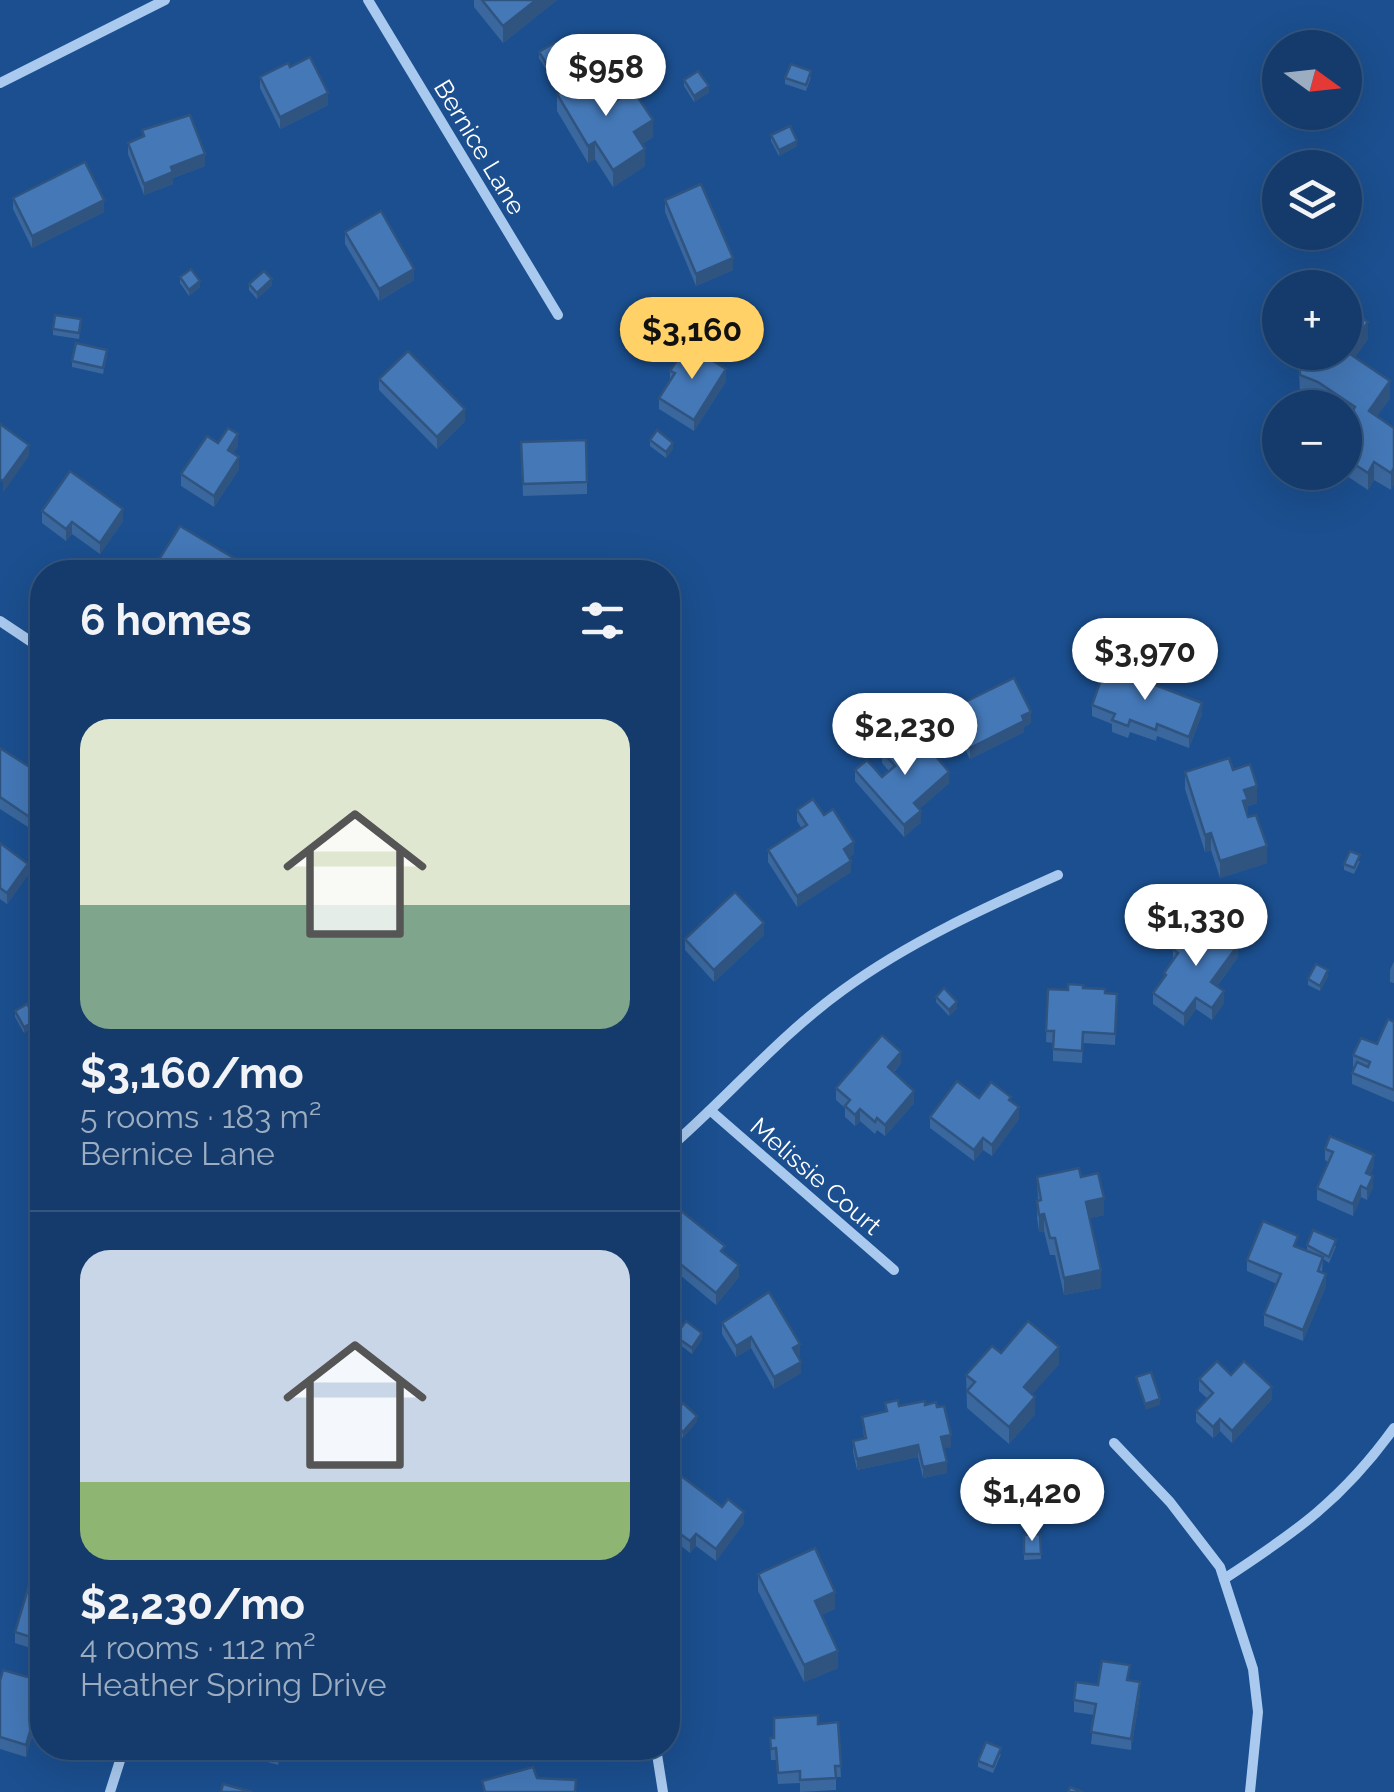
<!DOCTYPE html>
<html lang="en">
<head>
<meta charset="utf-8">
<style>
  body { margin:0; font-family:Raleway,sans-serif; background:#214673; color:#f1f3f6; height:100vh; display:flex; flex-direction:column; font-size:38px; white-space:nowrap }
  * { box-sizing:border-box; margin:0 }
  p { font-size:32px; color:#9dadc1 }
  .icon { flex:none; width:55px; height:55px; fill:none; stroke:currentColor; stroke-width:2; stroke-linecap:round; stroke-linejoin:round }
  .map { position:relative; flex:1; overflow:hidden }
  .side { position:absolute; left:30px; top:560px; width:650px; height:1200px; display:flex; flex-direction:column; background:#143b6b; border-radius:40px; box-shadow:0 10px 40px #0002,0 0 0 2px #33557e }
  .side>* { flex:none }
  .needle { width:65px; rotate:105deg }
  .buttons { position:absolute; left:1262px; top:30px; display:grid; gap:20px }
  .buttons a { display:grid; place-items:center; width:100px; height:100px; border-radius:50%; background:#143b6b; box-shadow:0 10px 40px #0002,0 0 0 2px #33557e; font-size:50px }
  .price { position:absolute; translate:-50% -85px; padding:0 22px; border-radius:35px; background:#fff; color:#222; font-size:32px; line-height:65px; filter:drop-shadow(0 2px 5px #0008) }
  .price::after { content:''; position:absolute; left:50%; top:60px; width:30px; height:22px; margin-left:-15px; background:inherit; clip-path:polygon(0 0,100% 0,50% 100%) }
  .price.on { background:#ffd166; color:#111 }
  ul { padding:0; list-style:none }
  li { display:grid; align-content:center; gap:20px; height:530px; padding:0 50px }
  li+li { border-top:2px solid #33557e }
  li span { display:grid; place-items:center; height:310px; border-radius:30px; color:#555 }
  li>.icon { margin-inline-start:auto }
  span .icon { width:180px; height:180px; fill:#fffc; stroke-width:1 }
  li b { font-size:42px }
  h2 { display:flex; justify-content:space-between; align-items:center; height:120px; padding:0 50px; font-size:42px }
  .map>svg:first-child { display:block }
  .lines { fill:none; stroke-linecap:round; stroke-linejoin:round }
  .minor { stroke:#a9c9ee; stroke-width:10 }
  .wall { fill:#3a679d }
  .shaded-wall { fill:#305480 }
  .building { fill:#4478b7; stroke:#305480; stroke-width:2.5 }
  .labels { text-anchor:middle; stroke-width:10; stroke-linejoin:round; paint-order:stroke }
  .street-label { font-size:25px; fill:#fff; stroke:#1b4f8f }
</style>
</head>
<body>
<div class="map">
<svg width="1394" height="1792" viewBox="0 0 1394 1792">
  <rect width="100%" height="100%" fill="#1b4f8f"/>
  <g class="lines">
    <g class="minor">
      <polyline points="368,0 558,315"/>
      <polyline points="0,83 165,0"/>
      <polyline points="0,621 42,649"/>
      <polyline points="711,1111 894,1270"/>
      <path d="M668 1149C727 1098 779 1036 843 990 909 942 984 908 1058 875"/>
      <polyline points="1114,1443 1170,1502 1220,1567 1253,1669 1258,1712 1250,1792"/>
      <path d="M1224 1579C1296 1532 1343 1499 1394 1428"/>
      <polyline points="656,1748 663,1792"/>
      <polyline points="110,1792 124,1748"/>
    </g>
  </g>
  <g class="wall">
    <polygon points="474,0 557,0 503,43 474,7"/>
    <polygon points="539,52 564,65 549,74 539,58"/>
    <polygon points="290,67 328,105 280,129 260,88 260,77"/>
    <polygon points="811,77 806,91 785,84 785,78"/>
    <polygon points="684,80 709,92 694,102 684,86"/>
    <polygon points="557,94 612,103 653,137 642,144 645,166 613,187 595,159 588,163 557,111"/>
    <polygon points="142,130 205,166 173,178 173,184 144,195 128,154 128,143 142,137"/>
    <polygon points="771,135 797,146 779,156 771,141"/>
    <polygon points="13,198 104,212 32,248 13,209"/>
    <polygon points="665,200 733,270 696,286 665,212"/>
    <polygon points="345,232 414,280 379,301 345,244"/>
    <polygon points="180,277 200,287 189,296 180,283"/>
    <polygon points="249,284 272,285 257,299 249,290"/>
    <polygon points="81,325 79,339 53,335 53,329"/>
    <polygon points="1368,339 1355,357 1390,398 1377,416 1394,428 1391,490 1374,480 1368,490 1341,472 1345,472 1345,424 1348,419 1345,417 1345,408 1331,408 1318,399 1300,392 1299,371 1290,364 1290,352 1345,352"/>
    <polygon points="107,355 103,374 72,367 72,361"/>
    <polygon points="670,371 726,381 694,431 659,409 659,398 670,380"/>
    <polygon points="379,379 465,421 437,449 379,390"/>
    <polygon points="650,440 673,449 666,458 650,446"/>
    <polygon points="521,442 587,482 587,494 523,496"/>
    <polygon points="218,443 238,446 233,453 239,469 214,507 181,486 181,474"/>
    <polygon points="42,511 123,521 100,554 72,534 66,541 42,523"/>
    <polygon points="158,561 236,572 158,572"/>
    <polygon points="1092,705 1202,714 1189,748 1157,736 1156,741 1130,732 1128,738 1112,732 1112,724 1092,716"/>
    <polygon points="951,709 1031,723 1024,727 1024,732 970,759 951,721"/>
    <polygon points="0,748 42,775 28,827 0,809"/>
    <polygon points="882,751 907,754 949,783 919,809 921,822 904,837 855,781 855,770 882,777 889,771 882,763"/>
    <polygon points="1233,770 1257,803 1248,806 1248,817 1267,863 1220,878 1211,850 1205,852 1185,789 1185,772"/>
    <polygon points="797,810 824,815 854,854 849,857 851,872 797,907 768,862 768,850 802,829 797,821"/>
    <polygon points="0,843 28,875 7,904 0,899"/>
    <polygon points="1360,861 1354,874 1344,870 1344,864"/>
    <polygon points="764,935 714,982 685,950 685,939"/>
    <polygon points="1190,939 1238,957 1217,986 1224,1003 1212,1020 1196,1009 1184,1026 1153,1004 1153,993 1164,978 1164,973 1173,960 1173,949"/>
    <polygon points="1394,961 1394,983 1390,982 1390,970"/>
    <polygon points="1328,976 1320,991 1308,985 1308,979"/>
    <polygon points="1083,988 1105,993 1117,994 1115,1045 1083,1043 1082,1063 1053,1061 1053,1043 1046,1042 1048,989 1068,990"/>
    <polygon points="936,997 957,1008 949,1016 936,1002"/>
    <polygon points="15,1011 37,1025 24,1033 15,1017"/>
    <polygon points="1394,1022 1394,1102 1352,1084 1352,1073 1355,1067 1353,1067 1353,1055 1377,1044"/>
    <polygon points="901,1063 894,1072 914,1103 885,1136 877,1130 875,1134 860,1121 855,1126 845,1117 845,1108 836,1100 836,1088"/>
    <polygon points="979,1098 1011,1101 1019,1119 992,1156 983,1150 974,1161 930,1128 930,1117"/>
    <polygon points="1325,1149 1374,1166 1370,1175 1373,1187 1367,1200 1361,1197 1353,1216 1317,1200 1317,1188 1328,1162 1325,1160"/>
    <polygon points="1037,1177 1081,1177 1104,1215 1090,1218 1101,1288 1064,1295 1055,1255 1050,1255 1044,1231 1039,1232 1037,1218 1037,1201 1038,1201"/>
    <polygon points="668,1215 725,1254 739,1277 716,1305 668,1265"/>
    <polygon points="1307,1245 1336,1246 1329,1263 1323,1259 1322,1273 1326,1286 1303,1341 1264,1326 1264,1314 1277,1284 1247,1271 1247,1260 1298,1247 1307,1250"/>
    <polygon points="722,1323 800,1355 798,1357 801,1373 774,1389 751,1348 736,1357 722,1334"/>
    <polygon points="675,1336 702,1339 692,1354 675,1341"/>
    <polygon points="1001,1353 1059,1364 1032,1394 1035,1414 1009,1444 967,1408 966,1375"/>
    <polygon points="1231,1375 1272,1399 1232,1443 1220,1431 1213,1438 1196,1422 1196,1411 1208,1399 1199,1391 1199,1379"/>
    <polygon points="885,1403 899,1406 925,1405 951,1447 943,1448 947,1473 923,1478 918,1457 857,1470 853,1452 853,1441 864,1438 862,1417 885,1412"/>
    <polygon points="669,1420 697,1421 683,1438 669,1425"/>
    <polygon points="668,1474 722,1507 744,1523 716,1561 696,1546 690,1553 671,1538"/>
    <polygon points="1040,1534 1041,1559 1024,1560 1024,1535"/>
    <polygon points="42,1561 40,1651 15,1643 15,1632"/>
    <polygon points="758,1574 835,1609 821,1615 838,1668 804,1682 758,1591"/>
    <polygon points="1129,1680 1140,1694 1131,1750 1091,1744 1094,1715 1074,1712 1074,1700 1098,1685"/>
    <polygon points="0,1681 42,1681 42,1702 26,1757 0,1749"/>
    <polygon points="838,1722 841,1777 836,1777 836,1790 800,1792 800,1783 778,1784 776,1760 771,1760 770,1738 818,1724"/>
    <polygon points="218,1748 283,1748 278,1765"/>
    <polygon points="1001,1754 993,1773 978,1767 978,1761"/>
  </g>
  <g class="shaded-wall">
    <polygon points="536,0 557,0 503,43 503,26"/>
    <polygon points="564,59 564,65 549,74 549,68"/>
    <polygon points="709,86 709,92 694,102 694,96"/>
    <polygon points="328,93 328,105 280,129 280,117"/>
    <polygon points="653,120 653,137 634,149 634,132"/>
    <polygon points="797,141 797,146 779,156 779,150"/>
    <polygon points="595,142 595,159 588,163 588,146"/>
    <polygon points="645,149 645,166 613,187 613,170"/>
    <polygon points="205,154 205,166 173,178 173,184 144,195 144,184 171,167"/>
    <polygon points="104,200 104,212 32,248 32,236"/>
    <polygon points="733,258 733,270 696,286 696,274"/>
    <polygon points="414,269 414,280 379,301 379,289"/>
    <polygon points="272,279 272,285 257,299 257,293"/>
    <polygon points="200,281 200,287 189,296 189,290"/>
    <polygon points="1368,322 1368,339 1347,369 1347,352"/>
    <polygon points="726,369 726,381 694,431 694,420"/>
    <polygon points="1390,381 1390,398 1369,428 1369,411"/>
    <polygon points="465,409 465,421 437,449 437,437"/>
    <polygon points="238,434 238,446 228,461 228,450"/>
    <polygon points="673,443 673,449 666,458 666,452"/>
    <polygon points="29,445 29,456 3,493 3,481"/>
    <polygon points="239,457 239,469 214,507 214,496"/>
    <polygon points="1374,462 1374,480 1368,490 1368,473"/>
    <polygon points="1394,468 1394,485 1391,490 1391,473"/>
    <polygon points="123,509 123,521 100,554 100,543"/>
    <polygon points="72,522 72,534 66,541 66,529"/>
    <polygon points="237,560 237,572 229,572"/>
    <polygon points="1202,703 1202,714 1189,748 1189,737"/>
    <polygon points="1031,712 1031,723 1024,727 1024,732 970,759 970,748"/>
    <polygon points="949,772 949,783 914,814 914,803"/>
    <polygon points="1257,786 1257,803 1248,806 1248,817 1243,818 1244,790"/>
    <polygon points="42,794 42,806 28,827 28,816"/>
    <polygon points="921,811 921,822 904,837 904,825"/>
    <polygon points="1211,833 1211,850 1205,852 1205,835"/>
    <polygon points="854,842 854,854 844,861 844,849"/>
    <polygon points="1267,846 1267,863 1220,878 1220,861"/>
    <polygon points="851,861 851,872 797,907 797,896"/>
    <polygon points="28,864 28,875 7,904 7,893"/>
    <polygon points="764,923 764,935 714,982 714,970"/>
    <polygon points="1238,945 1238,957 1211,994 1211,982"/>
    <polygon points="1328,970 1328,976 1320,991 1320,986"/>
    <polygon points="1224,991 1224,1003 1212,1020 1212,1008"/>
    <polygon points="1196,998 1196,1009 1184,1026 1184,1014"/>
    <polygon points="957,1002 957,1008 949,1016 949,1010"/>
    <polygon points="675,1011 675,1022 668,1030 668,1018"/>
    <polygon points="37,1020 37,1025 24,1033 24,1027"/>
    <polygon points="901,1052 901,1063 888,1078 888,1067"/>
    <polygon points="914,1091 914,1103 885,1136 885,1125"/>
    <polygon points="1019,1107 1019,1119 992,1156 992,1145"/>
    <polygon points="860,1109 860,1121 855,1126 855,1115"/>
    <polygon points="983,1138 983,1150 974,1161 974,1150"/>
    <polygon points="1374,1155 1374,1166 1366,1185 1366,1173"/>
    <polygon points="1373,1176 1373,1187 1367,1200 1367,1189"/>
    <polygon points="1361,1186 1361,1197 1353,1216 1353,1204"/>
    <polygon points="1104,1198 1104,1215 1086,1219 1086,1202"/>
    <polygon points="1044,1214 1044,1231 1039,1232 1039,1215"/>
    <polygon points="739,1265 739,1277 716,1305 716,1293"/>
    <polygon points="1101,1270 1101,1288 1064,1295 1064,1278"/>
    <polygon points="1326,1274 1326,1286 1303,1341 1303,1330"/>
    <polygon points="702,1333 702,1339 692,1354 692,1348"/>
    <polygon points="751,1337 751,1348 736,1357 736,1346"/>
    <polygon points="800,1344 800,1355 793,1360 793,1348"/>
    <polygon points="1059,1347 1059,1364 1024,1404 1024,1387"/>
    <polygon points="801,1362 801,1373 774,1389 774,1377"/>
    <polygon points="1272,1387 1272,1399 1232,1443 1232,1431"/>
    <polygon points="1035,1397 1035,1414 1009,1444 1009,1427"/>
    <polygon points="1160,1399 1160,1405 1145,1410 1145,1404"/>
    <polygon points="697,1416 697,1421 683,1438 683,1432"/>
    <polygon points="1220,1419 1220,1431 1213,1438 1213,1427"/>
    <polygon points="951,1435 951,1447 941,1449 941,1437"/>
    <polygon points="918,1445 918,1457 857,1470 857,1459"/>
    <polygon points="947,1462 947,1473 923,1478 923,1467"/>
    <polygon points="744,1512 744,1523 716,1561 716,1549"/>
    <polygon points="671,1527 671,1538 668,1543 668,1532"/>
    <polygon points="696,1534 696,1546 690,1553 690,1541"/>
    <polygon points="835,1592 835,1609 815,1618 815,1601"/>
    <polygon points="838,1651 838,1668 804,1682 804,1665"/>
    <polygon points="1140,1682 1140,1694 1131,1750 1131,1739"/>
    <polygon points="42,1691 42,1702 26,1757 26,1745"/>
    <polygon points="280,1748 283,1748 278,1765 278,1754"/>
  </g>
  <g class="building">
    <polygon points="482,0 536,0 503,26"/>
    <polygon points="554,43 564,59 549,68 539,52"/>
    <polygon points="310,57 328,93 280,117 260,77 288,63 290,67"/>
    <polygon points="791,64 811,71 806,85 785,78"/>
    <polygon points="592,71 612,103 633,90 653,120 634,132 645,149 613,170 595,142 588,146 557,94"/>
    <polygon points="698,71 709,86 694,96 684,80"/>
    <polygon points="190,115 205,154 171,167 173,172 144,184 128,143 144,136 142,130"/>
    <polygon points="790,126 797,141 779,150 771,135"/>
    <polygon points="85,162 104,200 32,236 13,198"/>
    <polygon points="701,184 733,258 696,274 665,200"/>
    <polygon points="381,211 414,269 379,289 345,232"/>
    <polygon points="191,269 200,281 189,290 180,277"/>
    <polygon points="264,271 272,279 257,293 249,284"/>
    <polygon points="1345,307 1368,322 1347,352 1390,381 1369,411 1394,428 1394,468 1391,473 1374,462 1368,473 1345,458 1345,424 1355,407 1318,382 1300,375 1299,354 1297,352 1345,352"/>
    <polygon points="55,315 81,319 79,333 53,329"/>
    <polygon points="76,343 107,350 103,368 72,361"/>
    <polygon points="687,345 726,369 694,420 659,398 675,373 670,371"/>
    <polygon points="408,351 465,409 437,437 379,379"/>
    <polygon points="0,424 29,445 3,481 0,479"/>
    <polygon points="228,428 238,434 228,450 239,457 214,496 181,474 207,436 218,443"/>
    <polygon points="657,430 673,443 666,452 650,440"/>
    <polygon points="586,440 587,482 523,484 521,442"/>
    <polygon points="70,471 123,509 100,543 72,522 66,529 42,511"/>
    <polygon points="180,526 237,560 229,572 178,572 158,561"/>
    <polygon points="1106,666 1202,703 1189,737 1157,724 1156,730 1130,720 1128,726 1112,720 1115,714 1092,705"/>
    <polygon points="1014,678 1031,712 1022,716 1024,721 970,748 951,709"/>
    <polygon points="895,739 907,754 923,741 949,772 914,803 921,811 904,825 855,770 867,760 882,777 895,766 882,751"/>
    <polygon points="0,748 42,775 42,794 28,816 0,797"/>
    <polygon points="1229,758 1233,770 1250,764 1257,786 1244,790 1248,800 1243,801 1248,817 1256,815 1267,846 1220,861 1211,833 1205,835 1185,772"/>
    <polygon points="813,799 824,815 833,809 854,842 844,849 851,861 797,896 768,850 807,825 797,810"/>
    <polygon points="0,843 28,864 7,893 0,888"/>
    <polygon points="1350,851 1360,855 1354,868 1344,864"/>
    <polygon points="735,892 764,923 714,970 685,939"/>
    <polygon points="1203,920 1238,945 1211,982 1224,991 1212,1008 1196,998 1184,1014 1153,993 1166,975 1164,973 1178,953 1173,949 1184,935 1190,939"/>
    <polygon points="1316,964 1328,970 1320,986 1308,979"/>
    <polygon points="1068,984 1083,985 1083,988 1105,989 1105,993 1117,994 1115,1034 1083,1032 1082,1051 1053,1049 1054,1031 1046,1031 1048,989 1068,990"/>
    <polygon points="944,988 957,1002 949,1010 936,997"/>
    <polygon points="668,1003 675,1011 668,1018"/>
    <polygon points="27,1004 37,1020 24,1027 15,1011"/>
    <polygon points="1388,1019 1394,1022 1394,1090 1352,1073 1357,1062 1368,1067 1370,1062 1353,1055 1361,1038 1377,1044"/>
    <polygon points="882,1035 901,1052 888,1067 914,1091 885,1125 877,1118 875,1122 860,1109 855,1115 845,1106 850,1100 836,1088"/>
    <polygon points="957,1081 979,1098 991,1082 1011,1097 1009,1100 1019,1107 992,1145 983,1138 974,1150 930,1117"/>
    <polygon points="1330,1136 1374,1155 1366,1173 1373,1176 1367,1189 1361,1186 1353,1204 1317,1188 1333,1152 1325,1149"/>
    <polygon points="1079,1168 1081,1177 1098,1173 1104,1198 1086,1202 1101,1270 1064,1278 1055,1238 1050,1238 1044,1214 1039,1215 1037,1201 1041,1200 1037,1177"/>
    <polygon points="675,1206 725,1246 721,1251 739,1265 716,1293 668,1254 668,1215"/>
    <polygon points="1263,1221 1298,1236 1294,1246 1323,1257 1318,1271 1326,1274 1303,1330 1264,1314 1281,1274 1247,1260"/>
    <polygon points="1313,1230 1336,1240 1329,1257 1307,1245"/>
    <polygon points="769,1292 800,1344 793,1348 801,1362 774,1377 751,1337 736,1346 722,1323"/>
    <polygon points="686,1321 702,1333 692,1348 675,1336"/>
    <polygon points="1028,1321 1059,1347 1024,1387 1035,1397 1009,1427 967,1391 975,1382 966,1375 992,1346 1001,1353"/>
    <polygon points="1217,1361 1231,1375 1244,1361 1272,1387 1232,1431 1220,1419 1213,1427 1196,1411 1213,1393 1199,1379"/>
    <polygon points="1151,1372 1160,1399 1145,1404 1136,1377"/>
    <polygon points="898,1400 899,1406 925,1401 925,1405 936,1402 937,1407 944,1406 951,1435 941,1437 947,1462 923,1467 918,1445 857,1459 853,1441 866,1438 862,1417 887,1411 885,1403"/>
    <polygon points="683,1403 697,1416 683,1432 669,1420"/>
    <polygon points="672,1469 722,1507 728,1499 744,1512 716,1549 696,1534 690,1541 671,1527 668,1532 668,1474"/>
    <polygon points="1040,1534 1041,1554 1024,1554 1024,1535"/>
    <polygon points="815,1548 835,1592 815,1601 838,1651 804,1665 758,1574"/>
    <polygon points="37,1559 42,1561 42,1633 40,1640 15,1632"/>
    <polygon points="1102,1661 1130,1665 1127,1680 1140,1682 1131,1739 1091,1732 1096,1704 1074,1700 1076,1682 1098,1685"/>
    <polygon points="3,1670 42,1681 42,1691 26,1745 0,1737 0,1681"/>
    <polygon points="818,1715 818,1724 838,1722 841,1766 835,1766 836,1778 800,1780 800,1771 778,1773 776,1748 771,1749 770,1738 774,1738 774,1718"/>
    <polygon points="986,1742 1001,1748 993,1767 978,1761"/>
    <polygon points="255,1748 280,1748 278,1754"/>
    <polygon points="533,1767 537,1778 576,1780 575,1792 485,1792 482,1781"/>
    <polygon points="223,1784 252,1792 221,1792"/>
    <polygon points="1070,1787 1083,1792 1068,1792"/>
  </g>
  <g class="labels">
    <g class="street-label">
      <text transform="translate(480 147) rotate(59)" y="9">Bernice Lane</text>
      <text transform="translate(816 1176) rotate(41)" y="9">Melissie Court</text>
    </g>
  </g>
</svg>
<div class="buttons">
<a><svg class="needle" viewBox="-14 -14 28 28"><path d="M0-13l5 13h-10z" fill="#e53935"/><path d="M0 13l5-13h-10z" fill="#9dadc1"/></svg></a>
<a><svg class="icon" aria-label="layers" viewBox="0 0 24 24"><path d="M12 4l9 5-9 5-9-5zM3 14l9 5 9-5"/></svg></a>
<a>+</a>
<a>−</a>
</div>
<b class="price" style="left:606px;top:119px">$958</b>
<b class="price on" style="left:692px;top:382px">$3,160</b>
<b class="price" style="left:1145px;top:703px">$3,970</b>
<b class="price" style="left:905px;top:778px">$2,230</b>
<b class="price" style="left:1196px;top:969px">$1,330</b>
<b class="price" style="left:1032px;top:1544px">$1,420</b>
<section class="side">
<h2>6 homes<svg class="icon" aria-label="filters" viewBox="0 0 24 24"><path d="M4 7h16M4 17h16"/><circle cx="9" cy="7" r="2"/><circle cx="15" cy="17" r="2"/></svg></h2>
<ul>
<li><span style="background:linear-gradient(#dfe7d0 60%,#7fa58c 0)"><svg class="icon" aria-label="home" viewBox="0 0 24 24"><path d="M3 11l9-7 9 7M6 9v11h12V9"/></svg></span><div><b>$3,160/mo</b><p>5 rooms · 183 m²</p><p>Bernice Lane</p></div></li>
<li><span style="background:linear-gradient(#c9d6e8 75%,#8fb573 0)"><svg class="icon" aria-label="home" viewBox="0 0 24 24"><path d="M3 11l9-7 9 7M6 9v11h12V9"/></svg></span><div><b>$2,230/mo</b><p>4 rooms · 112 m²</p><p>Heather Spring Drive</p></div></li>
</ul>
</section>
</div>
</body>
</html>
